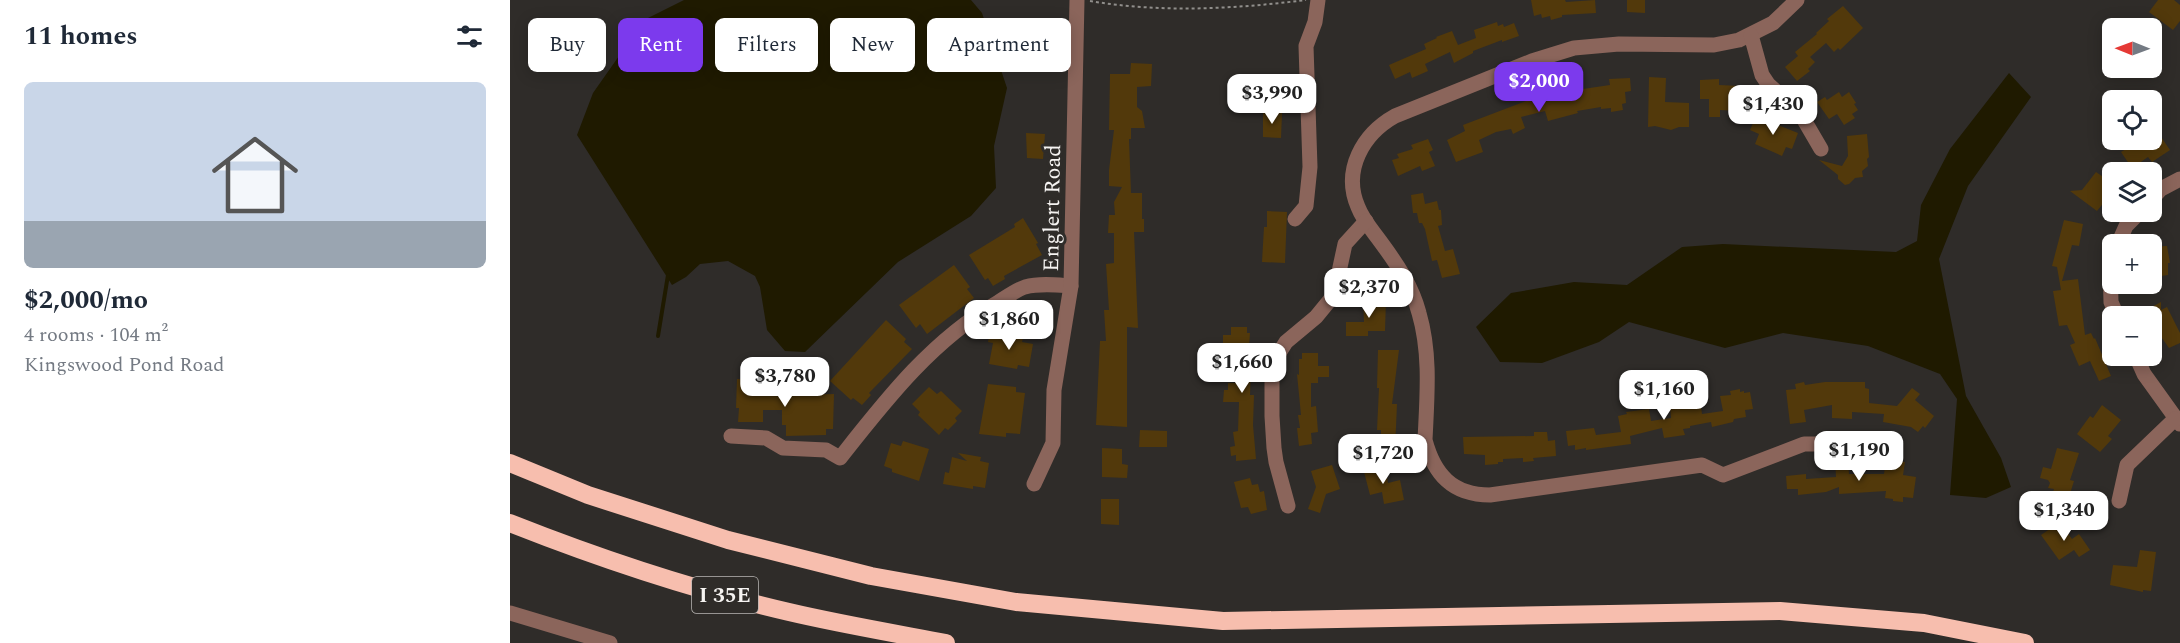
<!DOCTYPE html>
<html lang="en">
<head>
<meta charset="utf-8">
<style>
  body { margin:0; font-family:Spectral,serif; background:#f6f6f7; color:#1f2937; height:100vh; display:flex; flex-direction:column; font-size:22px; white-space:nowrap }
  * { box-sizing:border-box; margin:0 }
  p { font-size:20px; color:#747a83 }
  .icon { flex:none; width:33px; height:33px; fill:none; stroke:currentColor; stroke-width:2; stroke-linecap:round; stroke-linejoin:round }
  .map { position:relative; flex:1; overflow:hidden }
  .side { display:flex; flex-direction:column; background:#fff; width:510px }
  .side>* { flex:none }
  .hud { position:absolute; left:18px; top:18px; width:570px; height:54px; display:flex; gap:12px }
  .needle { width:39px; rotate:271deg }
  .tools { position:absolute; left:1592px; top:18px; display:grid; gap:12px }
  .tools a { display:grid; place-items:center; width:60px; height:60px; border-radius:9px; background:#fff; box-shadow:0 3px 15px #0003; font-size:30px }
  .price { position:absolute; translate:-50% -51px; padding:0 14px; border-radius:12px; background:#fff; color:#222; font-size:20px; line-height:39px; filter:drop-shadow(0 2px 3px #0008) }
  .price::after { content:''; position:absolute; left:50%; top:36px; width:18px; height:14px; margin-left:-9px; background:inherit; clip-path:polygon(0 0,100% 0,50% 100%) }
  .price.active { background:#7c3aed; color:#fff }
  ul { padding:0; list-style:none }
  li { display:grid; align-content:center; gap:12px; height:318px; padding:0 24px }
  li span { display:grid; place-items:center; height:186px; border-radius:9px; color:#555 }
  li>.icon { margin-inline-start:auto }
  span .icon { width:108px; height:108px; fill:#fffc; stroke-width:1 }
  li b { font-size:26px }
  h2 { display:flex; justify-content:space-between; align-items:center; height:72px; padding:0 24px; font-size:26px }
  .tag { padding:0 21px; border-radius:9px; background:#fff; box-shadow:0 3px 15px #0003; font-size:21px; line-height:54px }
  .tag.active { background:#7c3aed; color:#fff }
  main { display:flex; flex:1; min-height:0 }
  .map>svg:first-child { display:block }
  .water { fill:#1f1a00 }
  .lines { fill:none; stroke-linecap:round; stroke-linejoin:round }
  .stream { stroke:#1f1a00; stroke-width:4 }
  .building { fill:#52390b }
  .path { stroke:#908e8b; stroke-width:2; stroke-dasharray:3 3; stroke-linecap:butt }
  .minor { stroke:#8b655b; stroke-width:15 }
  .highway { stroke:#f7beae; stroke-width:18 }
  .labels { text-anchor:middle; stroke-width:6; stroke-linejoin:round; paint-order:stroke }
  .shield { fill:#2f2c29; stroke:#bab7b5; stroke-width:1.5 }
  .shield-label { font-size:21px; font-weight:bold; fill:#f5f3f1 }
  .street-label { font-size:22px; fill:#f5f3f1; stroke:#2f2c29 }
</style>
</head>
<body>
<main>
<section class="side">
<h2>11 homes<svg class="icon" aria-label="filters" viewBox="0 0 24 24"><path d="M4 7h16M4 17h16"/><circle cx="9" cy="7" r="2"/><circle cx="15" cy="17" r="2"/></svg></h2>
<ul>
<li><span style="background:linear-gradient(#c9d6e8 75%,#9aa5b1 0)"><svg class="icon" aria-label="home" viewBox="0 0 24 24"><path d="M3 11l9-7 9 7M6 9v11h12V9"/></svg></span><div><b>$2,000/mo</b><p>4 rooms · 104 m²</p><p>Kingswood Pond Road</p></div></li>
</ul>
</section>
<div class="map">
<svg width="1670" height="643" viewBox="0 0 1670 643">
  <rect width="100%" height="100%" fill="#2f2c29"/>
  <g class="water">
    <polygon points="174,0 461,0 472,13 497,88 484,146 486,188 461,216 388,262 295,352 275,351 257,330 250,287 245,276 218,261 190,264 176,277 162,285 67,135 83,93 109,56 117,32 132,21"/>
    <polygon points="1499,73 1521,97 1458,186 1429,259 1456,396 1491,458 1501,487 1476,498 1440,495 1447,399 1430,374 1358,346 1273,333 1215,348 1119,322 1089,342 1032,363 990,362 966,327 1001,293 1064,282 1117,285 1172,247 1213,244 1386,252 1407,241 1411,205 1440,149"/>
  </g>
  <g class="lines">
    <polyline class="stream" points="148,336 158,275"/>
  </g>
  <g class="building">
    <polygon points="1021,0 1055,0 1056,2 1085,0 1086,13 1052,15 1052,17 1041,20 1040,16 1032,18 1031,14 1024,16"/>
    <polygon points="1117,0 1135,0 1135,13 1117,12"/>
    <polygon points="1648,0 1664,0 1670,5 1670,21 1663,30 1639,12"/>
    <polygon points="1333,6 1353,28 1330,50 1328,48 1324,52 1316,43 1300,57 1305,62 1298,69 1300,71 1287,81 1275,67 1288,56 1285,52 1307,34 1306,33 1319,21 1317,19"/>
    <polygon points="987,22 988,26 993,24 994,27 1004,23 1009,36 992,42 992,40 963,51 963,53 944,63 940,52 915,64 918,71 902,78 900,72 885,79 879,65 916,49 914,44 927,38 926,37 942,31 948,45 966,38 964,30"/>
    <polygon points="621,63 642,64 641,86 627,87 627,107 632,111 635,128 621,128 621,139 619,139 621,193 632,193 632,219 634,219 634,232 624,232 628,328 617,327 617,427 586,425 590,341 596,341 594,310 599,310 596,264 604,263 604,233 598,233 599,215 605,215 604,202 612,187 599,186 599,170 604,130 599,130 600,74 620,74"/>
    <polygon points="1139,77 1156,78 1155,102 1179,103 1179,127 1169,127 1161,130 1145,126 1138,127"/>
    <polygon points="1120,78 1121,91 1115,92 1116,103 1112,104 1113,110 1101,112 1101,108 1091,109 1091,107 1067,111 1068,113 1038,121 1035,111 1011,117 1015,128 1003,134 1001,129 986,132 969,140 973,152 946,162 937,140 955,131 953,125 1053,87 1065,86 1066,90 1100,85 1099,79"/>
    <polygon points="1209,79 1209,85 1230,86 1230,111 1210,110 1210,117 1199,117 1199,99 1190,99 1190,80"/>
    <polygon points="1329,92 1332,97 1339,92 1346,103 1344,104 1348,110 1342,114 1345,118 1334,125 1327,114 1319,119 1307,102 1315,97 1317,100"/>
    <polygon points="732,93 748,94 747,113 723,109 723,96 732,96"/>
    <polygon points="753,113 772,113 771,138 753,137"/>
    <polygon points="1246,116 1288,133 1282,149 1276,147 1272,156 1245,144 1249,134 1240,130"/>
    <polygon points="1647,131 1660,150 1642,162 1638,157 1622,168 1611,152 1623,145 1619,140 1641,140 1641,135"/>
    <polygon points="516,133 535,134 533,159 517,158"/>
    <polygon points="1357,134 1359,157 1357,159 1358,166 1352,171 1353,177 1345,178 1339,184 1335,185 1328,179 1328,175 1309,160 1332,166 1338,156 1337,136"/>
    <polygon points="918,139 923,150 919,152 925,166 912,171 910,166 888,176 882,160 889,158 887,154 903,149 901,145"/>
    <polygon points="1586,172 1602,183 1602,206 1595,201 1587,211 1560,191 1572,190"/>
    <polygon points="913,193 915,204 927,201 929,210 931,210 932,225 928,226 935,251 943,249 950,274 932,278 927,260 922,261 915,229 912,223 909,223 907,213 903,213 901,195"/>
    <polygon points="757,211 777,212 775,263 752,262 754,227 757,227"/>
    <polygon points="513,218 528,243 526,244 532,255 494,276 495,279 483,286 478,278 475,280 459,255 505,227 504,224"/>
    <polygon points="1554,220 1573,224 1569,246 1562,245 1552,281 1568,279 1575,335 1581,333 1584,339 1585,338 1601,376 1589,381 1580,361 1569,366 1560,345 1565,343 1557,325 1549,326 1543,291 1551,290 1547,267 1542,266"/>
    <polygon points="1657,246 1660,263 1658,263 1658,275 1651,276 1651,287 1641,287 1641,247"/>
    <polygon points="444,265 460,287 457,289 464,298 417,334 410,324 406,328 389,305"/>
    <polygon points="853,300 876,300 875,331 858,331 858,336 836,336 836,322 854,322"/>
    <polygon points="1651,302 1651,310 1657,307 1670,333 1670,343 1659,348 1647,331 1651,330 1640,308"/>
    <polygon points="376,320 396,339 394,342 402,349 359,393 361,395 352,405 343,398 341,400 320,381"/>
    <polygon points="721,327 737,327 737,333 740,333 739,347 742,347 740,395 744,395 743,425 746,459 726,461 726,455 721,456 720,447 725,446 723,432 728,431 729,402 713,402 714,390 718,390 718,383 725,383 727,356 720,356 721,345 713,345 713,335 721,335"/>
    <polygon points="480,331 513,338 512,342 523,344 519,367 508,365 507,369 479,364 483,343 478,342"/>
    <polygon points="868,350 889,350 882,404 887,404 885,450 871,450 871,430 867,430 869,388 867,388"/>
    <polygon points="792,353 808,353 808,366 819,366 819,377 808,377 808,383 801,383 801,407 806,406 808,432 801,433 802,444 789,446 787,428 790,428 788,415 791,415 787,374 789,375 789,359 792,359"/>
    <polygon points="227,379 259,380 258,390 281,390 281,395 324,394 323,429 316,429 316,435 276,436 276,425 272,425 272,410 253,410 253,422 228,422 229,408 226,408"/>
    <polygon points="1294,382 1295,385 1315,382 1355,382 1355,388 1359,389 1359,403 1387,406 1402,388 1410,394 1405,400 1424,416 1415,428 1413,426 1408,432 1401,427 1373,422 1374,414 1342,412 1342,419 1322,418 1322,405 1294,410 1296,422 1280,424 1276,390 1286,389 1285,384"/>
    <polygon points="1166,383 1169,404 1190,400 1192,414 1213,411 1210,396 1221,395 1220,391 1230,389 1230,392 1234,391 1234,393 1240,392 1243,409 1235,410 1236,417 1224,419 1223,422 1202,427 1201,422 1180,426 1180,428 1173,429 1175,435 1154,438 1152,428 1120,436 1121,444 1076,450 1076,448 1065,450 1065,445 1058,446 1056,431 1084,428 1086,435 1111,432 1108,416 1117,414 1116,412 1139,409 1141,421 1161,418 1158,384"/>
    <polygon points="478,384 506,387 506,392 515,393 510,434 496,433 496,437 469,434"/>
    <polygon points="419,387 427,394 431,391 452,411 445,418 447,421 438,430 435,428 429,435 408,415 410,412 402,404"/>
    <polygon points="1592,405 1611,420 1598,436 1602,439 1590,452 1567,434 1580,416 1583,418"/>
    <polygon points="630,430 657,431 657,447 629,447"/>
    <polygon points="1024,432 1037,432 1038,441 1045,440 1046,456 1023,458 1024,461 1013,462 1013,458 993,459 993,462 988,462 988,464 975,465 975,455 954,454 953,437 1024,436"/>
    <polygon points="393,441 419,449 409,481 382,472 382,469 374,466 381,443 391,446"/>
    <polygon points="592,448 612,449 612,464 618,465 617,478 592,477"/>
    <polygon points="1547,448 1569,453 1560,480 1564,481 1558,500 1542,495 1544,489 1538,488 1540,483 1538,480 1530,478 1533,467 1541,469"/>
    <polygon points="448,453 471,457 470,461 479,463 475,488 463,486 463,489 433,484 435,472 439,473 442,457 457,461"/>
    <polygon points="1325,460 1338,460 1339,474 1374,474 1376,460 1395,462 1393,475 1406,477 1403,498 1393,497 1393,502 1383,501 1383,499 1375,498 1376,491 1329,494 1329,487 1316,492 1288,495 1288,489 1277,489 1276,476 1296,474 1296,479 1326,477"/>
    <polygon points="822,465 830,489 816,494 810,513 798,509 806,487 801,471"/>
    <polygon points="868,465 876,471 878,483 890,480 894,500 874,504 872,492 860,495 853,468"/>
    <polygon points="740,478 742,485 748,484 750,492 754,491 757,510 741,514 738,507 731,508 724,482"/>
    <polygon points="591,499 609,499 609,525 591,524"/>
    <polygon points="1550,522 1562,539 1569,534 1580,550 1569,557 1564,550 1549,560 1531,535"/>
    <polygon points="1630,550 1646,552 1641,591 1633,590 1633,592 1600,585 1603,565 1627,567"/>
  </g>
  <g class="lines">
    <path class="path" d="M580 1C651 13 724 9 796 0"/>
    <g class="minor">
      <path d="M1287 0 1263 23 1229 40 1204 45 1109 44 1064 48 1022 61 885 116C853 134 832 170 848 207 853 220 862 230 870 241 887 264 902 286 909 313 921 354 917 397 915 440 924 474 942 495 980 495L1192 465 1213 475 1294 444H1383"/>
      <polyline points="1241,35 1252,75 1258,84 1290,113 1311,149"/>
      <polyline points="1641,200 1651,189 1670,179"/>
      <polyline points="785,219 796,206 800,167 796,46 805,22 808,0"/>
      <polyline points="1608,244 1616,226 1630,212"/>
      <polyline points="1602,259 1600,264 1601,302 1607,316"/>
      <polyline points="1626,356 1634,374 1670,424"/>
      <path d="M221 436 256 438 273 448 316 450 330 458C375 401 422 340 487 303 495 298 506 290 515 287 530 283 547 285 561 286"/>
      <polyline points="524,484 543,443 544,390 561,286 567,0"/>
      <polyline points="1609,501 1617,465 1665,419"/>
      <polyline points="778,506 766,462 764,448 762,416 762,371 764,361 776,342 806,317 824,295 835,244 856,221"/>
      <polyline points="0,613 100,643"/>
    </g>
    <g class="highway">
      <polyline points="0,463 78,495 218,540 361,576 506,602 713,621 1270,611 1414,623 1515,643"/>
      <path d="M0 523C91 559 184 590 279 612 330 624 383 633 436 643"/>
    </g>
  </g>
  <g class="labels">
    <rect class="shield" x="182" y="577" width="66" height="36" rx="4.5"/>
    <g class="shield-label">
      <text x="215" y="602">I 35E</text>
    </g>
    <g class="street-label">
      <text transform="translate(541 208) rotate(-89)" y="8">Englert Road</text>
    </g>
  </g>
</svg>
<div class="tools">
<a><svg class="needle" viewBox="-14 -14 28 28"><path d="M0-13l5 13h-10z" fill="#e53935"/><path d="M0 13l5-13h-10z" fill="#747a83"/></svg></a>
<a><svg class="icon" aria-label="locate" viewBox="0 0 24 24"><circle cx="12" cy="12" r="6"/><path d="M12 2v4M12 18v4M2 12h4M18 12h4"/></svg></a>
<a><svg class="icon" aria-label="layers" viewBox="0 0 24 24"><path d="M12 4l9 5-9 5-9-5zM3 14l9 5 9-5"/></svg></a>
<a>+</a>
<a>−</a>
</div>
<b class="price active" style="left:1029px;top:113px">$2,000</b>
<b class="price" style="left:762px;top:125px">$3,990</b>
<b class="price" style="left:1263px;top:136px">$1,430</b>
<b class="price" style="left:859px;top:319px">$2,370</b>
<b class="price" style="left:499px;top:351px">$1,860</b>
<b class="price" style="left:732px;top:394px">$1,660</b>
<b class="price" style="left:275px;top:408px">$3,780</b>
<b class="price" style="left:1154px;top:421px">$1,160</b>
<b class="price" style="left:1349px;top:482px">$1,190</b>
<b class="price" style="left:873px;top:485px">$1,720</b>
<b class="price" style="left:1554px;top:542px">$1,340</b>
<div class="hud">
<a class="tag">Buy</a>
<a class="tag active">Rent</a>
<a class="tag">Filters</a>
<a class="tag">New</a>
<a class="tag">Apartment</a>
</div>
</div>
</main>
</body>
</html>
